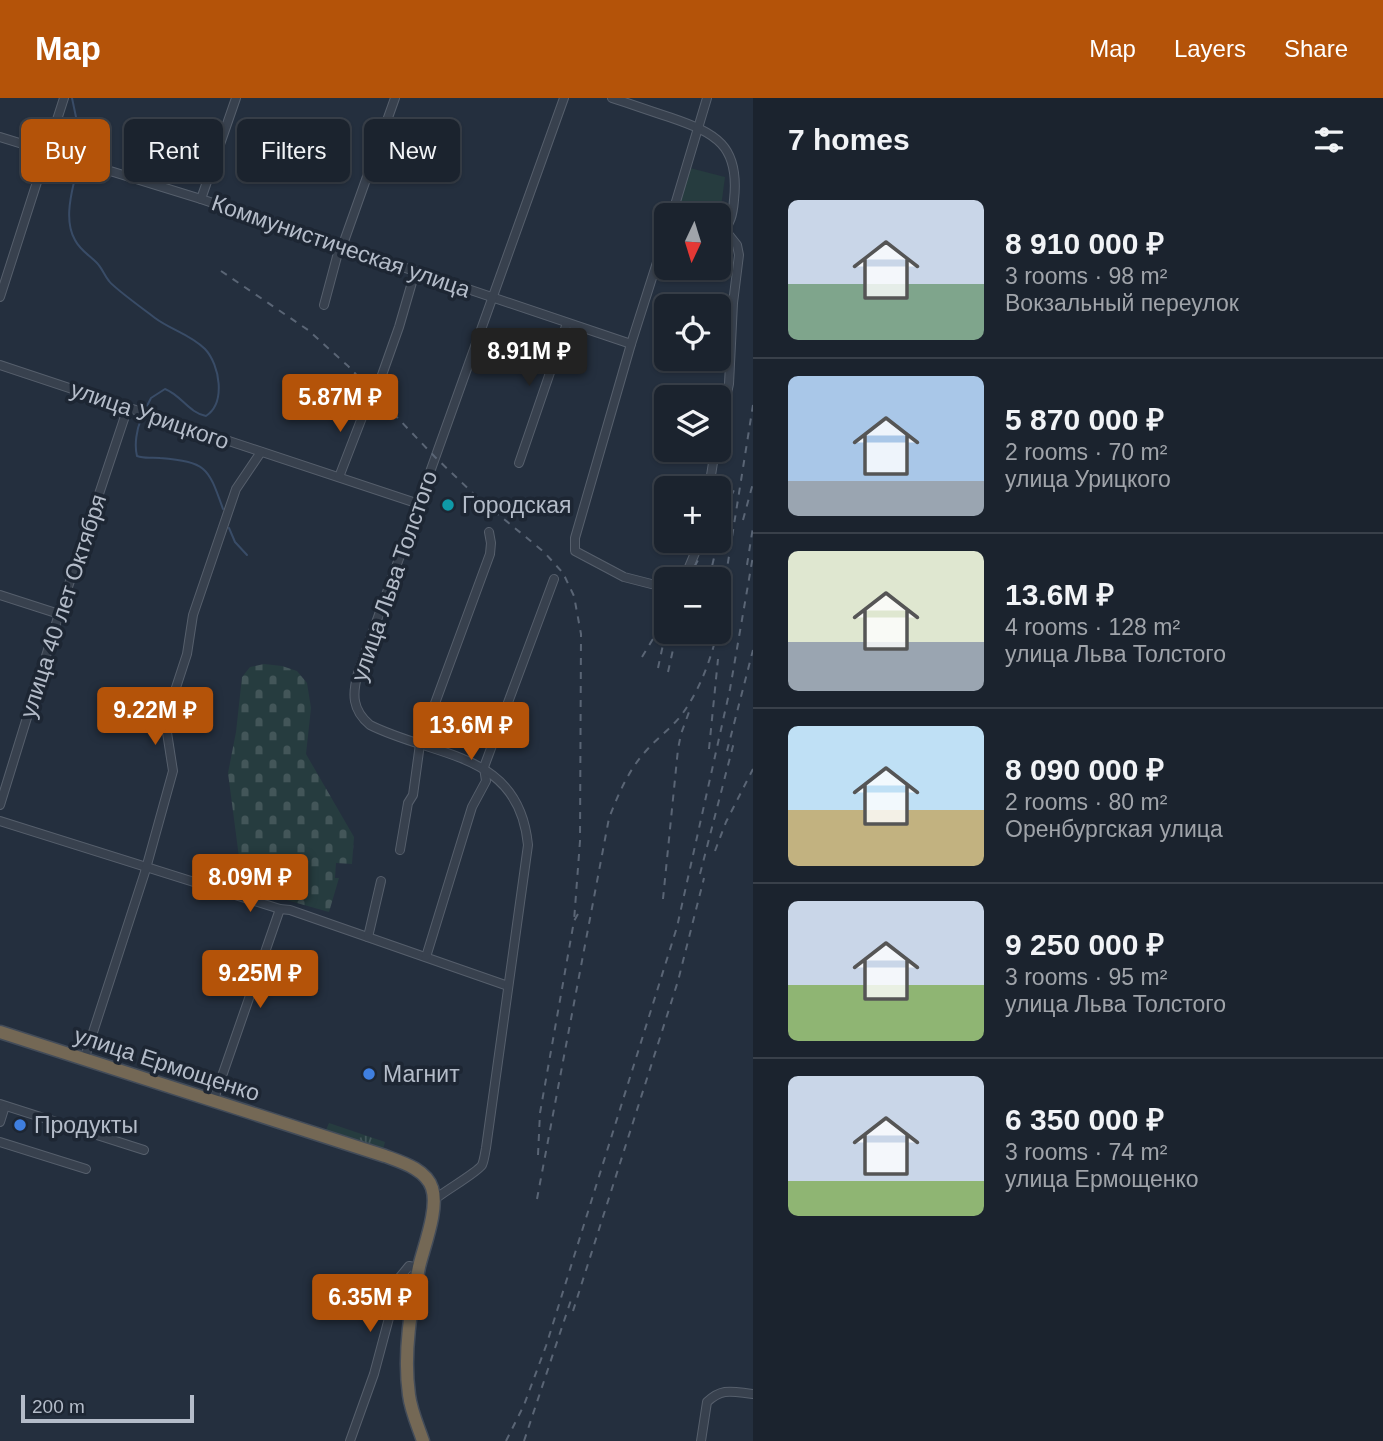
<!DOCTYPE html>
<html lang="en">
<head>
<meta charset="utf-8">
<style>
  body { margin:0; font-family:Helvetica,sans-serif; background:#242b36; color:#f1f3f6; height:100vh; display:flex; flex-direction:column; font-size:26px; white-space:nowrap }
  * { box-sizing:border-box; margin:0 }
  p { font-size:23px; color:#a0a4aa }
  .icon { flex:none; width:38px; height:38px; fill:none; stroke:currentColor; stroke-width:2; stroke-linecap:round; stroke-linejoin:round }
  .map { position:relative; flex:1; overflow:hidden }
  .details { display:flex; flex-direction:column; background:#1b232e; width:630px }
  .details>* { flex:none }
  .guide { position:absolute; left:21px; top:21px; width:626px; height:63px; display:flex; gap:14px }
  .needle { width:46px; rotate:184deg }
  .controls { position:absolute; left:654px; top:105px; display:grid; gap:14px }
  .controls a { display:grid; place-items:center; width:77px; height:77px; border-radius:10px; background:#1b232e; box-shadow:0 2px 5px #0004,0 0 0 2px #39404a; font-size:35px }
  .scale { position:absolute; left:21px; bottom:18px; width:173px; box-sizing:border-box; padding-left:7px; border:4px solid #b4bcc9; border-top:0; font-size:19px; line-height:24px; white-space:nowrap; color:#b4bcc9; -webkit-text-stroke:5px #1d2633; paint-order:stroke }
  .price { position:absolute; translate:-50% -60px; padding:0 16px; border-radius:7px; background:#b45309; color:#fff; font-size:23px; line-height:46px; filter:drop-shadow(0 2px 4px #0008) }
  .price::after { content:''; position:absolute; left:50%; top:42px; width:21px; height:16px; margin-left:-10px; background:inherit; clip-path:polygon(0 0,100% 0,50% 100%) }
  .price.on { background:#222; color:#fff }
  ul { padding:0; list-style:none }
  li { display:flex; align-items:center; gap:21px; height:175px; padding:0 35px }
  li+li { border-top:2px solid #39404a }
  li span { display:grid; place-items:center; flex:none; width:196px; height:140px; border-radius:10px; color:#555 }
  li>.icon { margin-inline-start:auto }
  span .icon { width:84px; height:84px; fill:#fffc; stroke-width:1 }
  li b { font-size:30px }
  h2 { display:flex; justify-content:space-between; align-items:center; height:84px; padding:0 35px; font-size:30px }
  .pill { padding:0 24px; border-radius:10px; background:#1b232e; box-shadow:0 2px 5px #0004,0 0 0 2px #39404a; font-size:24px; line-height:63px }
  .pill.on { background:#b45309; color:#fff }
  header { display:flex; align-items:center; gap:42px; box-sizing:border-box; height:98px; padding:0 35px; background:#b45309; color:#fff }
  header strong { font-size:33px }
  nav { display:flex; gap:38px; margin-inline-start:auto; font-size:24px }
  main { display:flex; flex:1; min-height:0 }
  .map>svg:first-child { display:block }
  .grass { fill:url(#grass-tufts) }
  .cemetery { fill:url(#cemetery-stones) }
  .green { fill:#263c3f }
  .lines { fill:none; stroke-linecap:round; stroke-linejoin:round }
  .stream { stroke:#394c67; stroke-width:2 }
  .minor-casing { stroke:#565f6c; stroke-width:10 }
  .highway-casing { stroke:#434c59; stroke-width:15 }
  .minor { stroke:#38414e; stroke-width:8 }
  .highway { stroke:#746855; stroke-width:12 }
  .rail { stroke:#5a6575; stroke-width:2; stroke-dasharray:7 7; stroke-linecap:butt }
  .culture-dot { fill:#0f9aa8; stroke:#1d2633; stroke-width:2.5 }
  .shop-dot { fill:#3f7fe0; stroke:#1d2633; stroke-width:2.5 }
  .labels { text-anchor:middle; stroke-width:7; stroke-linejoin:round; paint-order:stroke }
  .street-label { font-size:23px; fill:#b4bcc9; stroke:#1d2633 }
  .poi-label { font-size:23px; fill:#b4bcc9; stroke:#1d2633; text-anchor:start }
</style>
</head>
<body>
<header>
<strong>Map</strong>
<nav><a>Map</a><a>Layers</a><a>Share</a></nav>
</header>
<main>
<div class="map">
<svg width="753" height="1343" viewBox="0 0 753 1343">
  <defs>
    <pattern id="grass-tufts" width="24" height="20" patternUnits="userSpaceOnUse" patternTransform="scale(1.75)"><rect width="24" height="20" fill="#263c3f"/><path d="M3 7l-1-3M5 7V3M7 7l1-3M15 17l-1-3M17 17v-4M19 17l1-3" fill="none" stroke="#435659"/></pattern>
    <pattern id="cemetery-stones" width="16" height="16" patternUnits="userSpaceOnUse" patternTransform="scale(1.75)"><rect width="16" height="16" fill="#263c3f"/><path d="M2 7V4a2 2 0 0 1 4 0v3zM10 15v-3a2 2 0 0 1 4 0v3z" fill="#435659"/></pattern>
  </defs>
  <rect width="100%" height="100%" fill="#242f3e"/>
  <polygon class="grass" points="329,1025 385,1044 383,1051 326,1032"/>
  <polygon class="cemetery" points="264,566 282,568 297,573 307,585 311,610 306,656 354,739 352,766 336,765 335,780 339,780 329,814 243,790 228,675 236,634 242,579 250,569"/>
  <polygon class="green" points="690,70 725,79 719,124 719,117 695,117 678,113"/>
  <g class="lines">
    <g class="stream">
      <polyline points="72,0 80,38 79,48"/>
      <path d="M74 84C70 101 65 125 75 142 80 152 89 157 97 165 102 170 104 177 109 183 114 190 146 213 155 220 171 232 190 236 205 251 220 267 226 305 206 318 189 315 181 297 165 291L151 300 146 310"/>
      <path d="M141 321C137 331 134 346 137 358 145 361 151 359 160 360 207 364 208 369 223 411"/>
      <polyline points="229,430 235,444 247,457"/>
    </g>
    <g class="minor-casing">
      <g id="minor">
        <path d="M612 0C631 6 650 13 669 19 716 35 740 47 734 102 733 114 731 129 719 135"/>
        <polyline points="0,39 201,101 631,246"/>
        <polyline points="201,101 236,0"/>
        <polyline points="672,117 707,0"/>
        <polyline points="667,133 631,246 575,440 575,453 624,479 667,490"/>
        <polyline points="0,199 64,0"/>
        <polyline points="324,207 339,151 342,149 395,0"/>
        <polyline points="0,267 419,406"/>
        <polyline points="377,291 399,229 415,174"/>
        <polyline points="719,332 729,286 733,205 739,157 737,147 725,132"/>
        <polyline points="519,365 567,225"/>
        <polyline points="339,379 368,304"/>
        <polyline points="709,390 715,352"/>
        <polyline points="684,481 700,443"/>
        <polyline points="0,497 59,516"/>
        <polyline points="0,707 59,516 128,309"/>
        <polyline points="0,723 280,811 290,812 508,888"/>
        <polyline points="400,752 408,705 413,697 420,646 490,456 491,445 489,434"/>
        <polyline points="368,839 381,783"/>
        <polyline points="426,859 472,709 486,683 484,669 554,481"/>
        <polyline points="84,962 145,774 173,673 166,628 168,614 187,556 193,517 236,391 261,354"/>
        <polyline points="213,1004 280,811"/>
        <polyline points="0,1006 144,1052"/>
        <polyline points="0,1024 5,1008"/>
        <polyline points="0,1044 86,1071"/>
        <path d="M434 1102C443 1094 478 1074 482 1067 484 1063 485 1055 486 1050L528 747C519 653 436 660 370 627 352 612 352 596 358 575L564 0"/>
        <polyline points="350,1343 374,1276 400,1179 409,1168 419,1170"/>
        <path d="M701 1343 707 1304C723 1289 733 1294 753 1296"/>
      </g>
    </g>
    <g class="highway-casing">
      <path id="highway" d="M0 934 385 1058C401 1064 426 1071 432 1090 439 1110 424 1148 419 1169 411 1210 403 1255 409 1297 411 1313 418 1328 423 1343"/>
    </g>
    <use href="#minor" class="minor"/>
    <use href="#highway" class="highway"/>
    <g class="rail">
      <polyline points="221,173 308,232 348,268 435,359 477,399 544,454 563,475 574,498 581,536 580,743 574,823"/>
      <polyline points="743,422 753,385"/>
      <polyline points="719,424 734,392"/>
      <polyline points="747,467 753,429"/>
      <polyline points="688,481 708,443"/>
      <polyline points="709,481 718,443"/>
      <polyline points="719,521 753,307"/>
      <polyline points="642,559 667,518"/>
      <polyline points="658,570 667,528"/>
      <polyline points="668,574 677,534"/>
      <polyline points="709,651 718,561"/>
      <polyline points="727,653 753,552"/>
      <polyline points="715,753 726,724 753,671"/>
      <polyline points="700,776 734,644"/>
      <polyline points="663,801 678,651 681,636 689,614"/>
      <polyline points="538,1057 540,1015 574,823 578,816"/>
      <path d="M537 1101 609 720C618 697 628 673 645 654 656 641 669 632 680 619 698 595 708 569 716 540"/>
      <polyline points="573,1213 678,883 704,780"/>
      <polyline points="506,1343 524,1307 546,1248 677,829 730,591 753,458"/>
      <polyline points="524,1343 571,1202"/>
    </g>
  </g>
  <circle class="culture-dot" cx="448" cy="407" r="7"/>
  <g class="shop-dot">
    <circle cx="369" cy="976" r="7"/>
    <circle cx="20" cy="1027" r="7"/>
  </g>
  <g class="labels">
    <g class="street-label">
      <text transform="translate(341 148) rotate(19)" y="8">Коммунистическая улица</text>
      <text transform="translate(150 317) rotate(19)" y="8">улица Урицкого</text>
      <text transform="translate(394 478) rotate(-71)" y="8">улица Льва Толстого</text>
      <text transform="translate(63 508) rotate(-72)" y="8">улица 40 лет Октября</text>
      <text transform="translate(167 966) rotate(18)" y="8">улица Ермощенко</text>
    </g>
    <g class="poi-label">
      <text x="462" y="415">Городская</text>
      <text x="383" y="984">Магнит</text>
      <text x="34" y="1035">Продукты</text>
    </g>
  </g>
</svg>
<div class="controls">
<a><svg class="needle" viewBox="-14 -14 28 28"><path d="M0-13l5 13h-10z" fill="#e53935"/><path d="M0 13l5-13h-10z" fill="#a0a4aa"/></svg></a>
<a><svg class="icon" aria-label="locate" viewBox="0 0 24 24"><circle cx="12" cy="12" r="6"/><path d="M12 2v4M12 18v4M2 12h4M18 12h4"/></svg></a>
<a><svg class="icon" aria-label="layers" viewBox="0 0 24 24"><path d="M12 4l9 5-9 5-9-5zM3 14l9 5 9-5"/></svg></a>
<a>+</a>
<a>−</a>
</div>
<div class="scale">200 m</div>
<b class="price on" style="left:529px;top:290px">8.91M ₽</b>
<b class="price" style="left:340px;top:336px">5.87M ₽</b>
<b class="price" style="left:155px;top:649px">9.22M ₽</b>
<b class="price" style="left:471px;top:664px">13.6M ₽</b>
<b class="price" style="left:250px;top:816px">8.09M ₽</b>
<b class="price" style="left:260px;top:912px">9.25M ₽</b>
<b class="price" style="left:370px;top:1236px">6.35M ₽</b>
<div class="guide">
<a class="pill on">Buy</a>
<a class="pill">Rent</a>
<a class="pill">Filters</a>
<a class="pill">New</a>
</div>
</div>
<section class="details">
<h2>7 homes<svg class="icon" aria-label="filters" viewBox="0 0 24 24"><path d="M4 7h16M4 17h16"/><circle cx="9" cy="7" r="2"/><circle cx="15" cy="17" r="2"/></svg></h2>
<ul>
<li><span style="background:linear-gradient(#c9d6e8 60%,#7fa58c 0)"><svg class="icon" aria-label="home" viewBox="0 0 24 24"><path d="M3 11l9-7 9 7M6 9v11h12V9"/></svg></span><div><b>8 910 000 ₽</b><p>3 rooms · 98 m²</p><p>Вокзальный переулок</p></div></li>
<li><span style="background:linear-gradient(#a9c7e8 75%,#9aa5b1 0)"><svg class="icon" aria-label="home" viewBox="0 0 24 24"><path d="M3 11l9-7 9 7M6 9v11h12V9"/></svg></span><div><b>5 870 000 ₽</b><p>2 rooms · 70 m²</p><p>улица Урицкого</p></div></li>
<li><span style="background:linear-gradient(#dfe7d0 65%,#9aa5b1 0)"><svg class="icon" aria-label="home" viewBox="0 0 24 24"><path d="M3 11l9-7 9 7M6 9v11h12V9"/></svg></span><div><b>13.6M ₽</b><p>4 rooms · 128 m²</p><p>улица Льва Толстого</p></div></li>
<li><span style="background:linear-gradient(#bfe0f5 60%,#c2b280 0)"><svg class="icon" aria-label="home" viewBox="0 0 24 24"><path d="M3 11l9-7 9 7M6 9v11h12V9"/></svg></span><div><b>8 090 000 ₽</b><p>2 rooms · 80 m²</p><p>Оренбургская улица</p></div></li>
<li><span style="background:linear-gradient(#c9d6e8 60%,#8fb573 0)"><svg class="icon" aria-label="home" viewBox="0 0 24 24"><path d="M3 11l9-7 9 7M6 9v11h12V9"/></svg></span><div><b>9 250 000 ₽</b><p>3 rooms · 95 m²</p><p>улица Льва Толстого</p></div></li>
<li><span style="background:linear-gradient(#c9d6e8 75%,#8fb573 0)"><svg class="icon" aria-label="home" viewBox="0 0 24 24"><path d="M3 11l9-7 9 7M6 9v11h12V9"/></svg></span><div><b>6 350 000 ₽</b><p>3 rooms · 74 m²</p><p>улица Ермощенко</p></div></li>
</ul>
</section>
</main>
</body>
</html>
